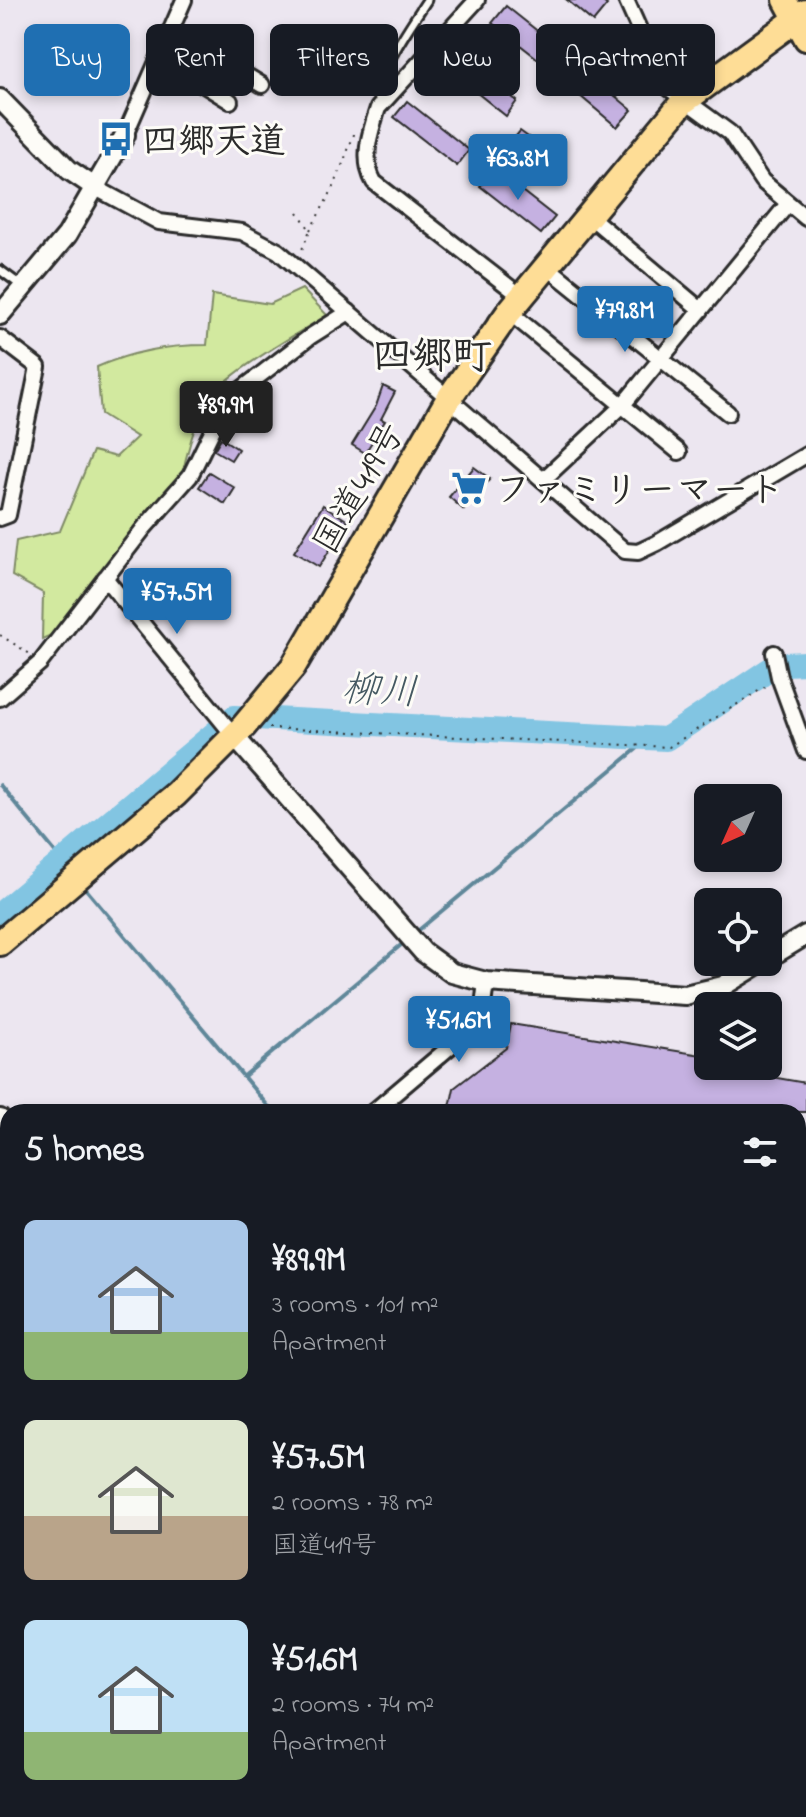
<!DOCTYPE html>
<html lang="en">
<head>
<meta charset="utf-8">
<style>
  body { margin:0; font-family:"Indie Flower","Klee One",sans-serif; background:#20242c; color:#f1f3f6; height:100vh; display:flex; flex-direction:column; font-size:30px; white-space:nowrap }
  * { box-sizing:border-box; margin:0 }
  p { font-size:26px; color:#9ea1a6 }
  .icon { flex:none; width:44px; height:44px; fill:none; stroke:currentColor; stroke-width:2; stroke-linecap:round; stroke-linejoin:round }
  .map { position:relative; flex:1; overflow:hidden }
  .drawer { position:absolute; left:0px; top:1104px; width:806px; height:714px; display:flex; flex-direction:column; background:#171b24; border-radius:24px 24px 0 0; box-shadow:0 4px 12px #0003 }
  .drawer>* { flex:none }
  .hud { position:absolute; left:24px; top:24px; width:758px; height:72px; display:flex; gap:16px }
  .needle { width:52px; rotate:225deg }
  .fabs { position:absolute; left:694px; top:784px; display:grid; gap:16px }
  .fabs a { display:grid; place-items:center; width:88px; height:88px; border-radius:12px; background:#171b24; box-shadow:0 4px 12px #0003; font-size:40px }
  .price { position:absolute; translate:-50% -68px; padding:0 18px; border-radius:8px; background:#1f6fb2; color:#fff; font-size:26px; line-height:52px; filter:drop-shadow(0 2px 4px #0008) }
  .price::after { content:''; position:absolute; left:50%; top:48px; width:24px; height:18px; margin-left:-12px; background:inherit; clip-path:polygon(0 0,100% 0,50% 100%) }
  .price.active { background:#222; color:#fff }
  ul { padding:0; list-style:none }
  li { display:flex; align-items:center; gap:24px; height:200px; padding:0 24px }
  li span { display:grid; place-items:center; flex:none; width:224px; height:160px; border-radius:12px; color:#555 }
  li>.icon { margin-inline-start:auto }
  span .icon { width:96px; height:96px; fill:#fffc; stroke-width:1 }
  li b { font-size:34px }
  h2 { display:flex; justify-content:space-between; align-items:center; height:96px; padding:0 24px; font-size:34px }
  .pill { padding:0 28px; border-radius:12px; background:#171b24; box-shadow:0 4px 12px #0003; font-size:28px; line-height:72px }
  .pill.active { background:#1f6fb2; color:#fff }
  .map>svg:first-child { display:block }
  .green { fill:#d2e99f; stroke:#7e8a65; stroke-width:2 }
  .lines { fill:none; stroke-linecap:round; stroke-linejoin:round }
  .stream { stroke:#5f8799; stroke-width:4 }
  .river { stroke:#82c5e2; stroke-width:24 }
  .building { fill:#c5b1e1; stroke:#2b2b2b; stroke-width:2 }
  .lane-casing { stroke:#2b2b2b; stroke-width:13 }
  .street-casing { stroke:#2b2b2b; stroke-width:20 }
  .secondary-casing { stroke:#2b2b2b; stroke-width:24 }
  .primary-casing { stroke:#2b2b2b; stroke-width:28 }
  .highway-casing { stroke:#2b2b2b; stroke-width:30 }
  .path { stroke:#2b2b2b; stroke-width:2; stroke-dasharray:2 6; stroke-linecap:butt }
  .lane { stroke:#fdfcf7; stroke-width:7 }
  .street { stroke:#fdfcf7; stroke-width:14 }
  .secondary { stroke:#fdfcf7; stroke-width:18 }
  .primary { stroke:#fedd96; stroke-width:22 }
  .highway { stroke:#fedd96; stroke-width:24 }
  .labels { text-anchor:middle; stroke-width:6; stroke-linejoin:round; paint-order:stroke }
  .poi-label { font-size:36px; font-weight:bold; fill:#2b2b2b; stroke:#fdfcf7; text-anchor:start }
  .street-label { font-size:36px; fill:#2b2b2b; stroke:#fdfcf7 }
  .water-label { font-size:38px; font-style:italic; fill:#455962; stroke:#fdfcf7 }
  .quarter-label { font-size:40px; font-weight:bold; fill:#2b2b2b; stroke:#fdfcf7 }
</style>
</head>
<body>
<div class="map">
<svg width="806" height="1817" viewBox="0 0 806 1817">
  <rect width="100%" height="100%" fill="#ece6f0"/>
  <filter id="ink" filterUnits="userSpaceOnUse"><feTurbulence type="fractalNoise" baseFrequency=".0125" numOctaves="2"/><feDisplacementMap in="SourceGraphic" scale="16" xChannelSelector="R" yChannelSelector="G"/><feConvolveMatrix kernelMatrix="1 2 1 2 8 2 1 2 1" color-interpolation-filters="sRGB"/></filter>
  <g filter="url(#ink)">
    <path class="green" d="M302 289 327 315C297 334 228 372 209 399 195 418 185 459 181 482L56 633 42 639 43 593 12 576 16 541 60 531 93 451 116 457 137 437 101 414 97 367C133 351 168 345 207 345L212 295 270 304Z"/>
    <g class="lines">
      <g class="stream">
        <polyline points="0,785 57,854"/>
        <polyline points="85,888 273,1112"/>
        <polyline points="414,934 650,738"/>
        <polyline points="243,1077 407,940"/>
        <polyline points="0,1450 8,1459"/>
        <polyline points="0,1601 8,1588"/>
      </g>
      <g class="river">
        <polyline points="0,914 234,717 666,739 769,670 785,664 806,663"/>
        <polyline points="798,1389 806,1392"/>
        <polyline points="0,1717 8,1707"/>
      </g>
    </g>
    <g class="building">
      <polygon points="567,0 600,0 607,5 593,22"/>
      <polygon points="506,6 555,45 542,62 492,23"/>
      <polygon points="453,50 517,101 506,116 441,64"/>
      <polygon points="573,61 632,110 617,127 560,79"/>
      <polygon points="407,101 469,150 457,166 394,117"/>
      <polygon points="520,131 535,142 521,160 506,148"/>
      <polygon points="494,169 555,217 541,234 480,186"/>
      <polygon points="383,386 395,392 381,419 385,421 365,453 352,445 376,406"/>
      <polygon points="221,438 238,449 231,460 214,450"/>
      <polygon points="474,467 490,479 464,510 449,497"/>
      <polygon points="209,472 235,488 225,504 199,487"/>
      <polygon points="323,505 348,521 319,567 294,552"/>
      <polygon points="511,1024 708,1056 708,1066 806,1083 806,1112 449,1112 454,1088 506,1048"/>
    </g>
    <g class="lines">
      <g class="lane-casing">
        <g id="lane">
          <path d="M380 104C370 81 413 22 427 0"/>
          <polyline points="0,270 23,287"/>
          <polyline points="288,1810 296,1817"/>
          <polyline points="120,1817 123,1810"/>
          <polyline points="250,1817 258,1810"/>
        </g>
      </g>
      <g class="street-casing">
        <g id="street">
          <path d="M477 0 378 108C370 132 361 159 374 182L522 297"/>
          <polyline points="626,0 656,67 670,89 730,133 762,181 806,218"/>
          <polyline points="171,30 262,85"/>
          <polyline points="160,58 230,101"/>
          <polyline points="125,135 184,0"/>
          <polyline points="96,188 159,222 242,232 278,251 625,551 638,552 657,543 806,455"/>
          <polyline points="587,214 701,310"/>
          <polyline points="546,266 728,413"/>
          <polyline points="509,312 679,452"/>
          <polyline points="0,338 38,367 8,515 0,518"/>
          <polyline points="543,480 622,406 787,205"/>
          <polyline points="105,578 235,737"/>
          <polyline points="774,653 779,677 806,751"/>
          <polyline points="0,698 40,663 144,528 190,476 215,425 238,392 311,336 349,312"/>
          <polyline points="373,1112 472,1028 483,1006 486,982"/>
          <polyline points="0,1757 8,1762"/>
          <polyline points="84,1810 94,1817"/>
        </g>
      </g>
      <g class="secondary-casing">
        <g id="secondary">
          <polyline points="0,99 69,170 96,188"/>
          <polyline points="0,315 67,235 125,135"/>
          <polyline points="235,737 423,952 452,973 486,982 685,995 723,986 762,962"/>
          <polyline points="768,958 806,935"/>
          <polyline points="0,1119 8,1128"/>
          <polyline points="650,1810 654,1817"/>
          <polyline points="799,1817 806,1814"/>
        </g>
      </g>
      <g class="primary-casing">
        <polyline id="primary" points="785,0 806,39"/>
      </g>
      <g class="highway-casing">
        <polyline id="highway" points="0,943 176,794 244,726 293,667 449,398 509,312 683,102 806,12"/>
      </g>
      <g class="path">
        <polyline points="298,212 310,230 301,252"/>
        <polyline points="310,230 334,187 356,129"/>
        <polyline points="0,635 30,654"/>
        <polyline points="269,728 669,747 768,685"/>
        <polyline points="798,1340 806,1343"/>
        <polyline points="798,1433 806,1435"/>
        <polyline points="0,1519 8,1512"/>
        <polyline points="798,1589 803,1596 798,1604"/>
        <polyline points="798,1646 806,1656"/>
        <polyline points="0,1651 8,1639"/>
        <polyline points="412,1810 416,1814 421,1810"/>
        <polyline points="11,1817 16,1810"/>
      </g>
      <use href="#lane" class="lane"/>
      <use href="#street" class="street"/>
      <use href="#secondary" class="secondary"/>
      <use href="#primary" class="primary"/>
      <use href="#highway" class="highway"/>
    </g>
  </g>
  <defs>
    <g id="bus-bare" transform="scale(2.76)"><path d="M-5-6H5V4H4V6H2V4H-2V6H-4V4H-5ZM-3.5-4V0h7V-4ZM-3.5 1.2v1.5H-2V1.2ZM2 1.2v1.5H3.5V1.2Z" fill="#1f6fb2" stroke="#fdfcf7" stroke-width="2.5" paint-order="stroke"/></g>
    <g id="supermarket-bare" transform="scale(2.76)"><path d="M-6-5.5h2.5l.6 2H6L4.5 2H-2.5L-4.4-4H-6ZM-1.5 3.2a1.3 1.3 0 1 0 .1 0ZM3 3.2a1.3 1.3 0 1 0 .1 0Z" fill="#1f6fb2" stroke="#fdfcf7" stroke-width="2.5" paint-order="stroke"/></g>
  </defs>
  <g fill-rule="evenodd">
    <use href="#bus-bare" x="116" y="139"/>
    <use href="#supermarket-bare" x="469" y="488"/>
  </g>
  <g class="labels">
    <g class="poi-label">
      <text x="142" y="152">四郷天道</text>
      <text x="495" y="501">ファミリーマート</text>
    </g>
    <g class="street-label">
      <text transform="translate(357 487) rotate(-60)" y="13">国道419号</text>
    </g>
    <g class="water-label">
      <text transform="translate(380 689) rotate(3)" y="13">柳川</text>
    </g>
    <g class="quarter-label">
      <text x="432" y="368">四郷町</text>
    </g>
  </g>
</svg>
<div class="fabs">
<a><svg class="needle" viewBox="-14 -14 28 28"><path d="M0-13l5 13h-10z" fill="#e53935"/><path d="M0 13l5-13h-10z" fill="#9ea1a6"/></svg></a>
<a><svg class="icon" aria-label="locate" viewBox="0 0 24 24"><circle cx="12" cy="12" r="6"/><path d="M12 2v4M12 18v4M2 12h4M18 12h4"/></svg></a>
<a><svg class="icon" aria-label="layers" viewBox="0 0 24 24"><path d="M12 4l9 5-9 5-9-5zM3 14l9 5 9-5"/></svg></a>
</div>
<b class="price" style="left:518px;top:202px">¥63.8M</b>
<b class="price" style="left:625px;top:354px">¥79.8M</b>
<b class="price active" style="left:226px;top:449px">¥89.9M</b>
<b class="price" style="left:177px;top:636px">¥57.5M</b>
<b class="price" style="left:459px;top:1064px">¥51.6M</b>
<div class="hud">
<a class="pill active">Buy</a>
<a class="pill">Rent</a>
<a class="pill">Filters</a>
<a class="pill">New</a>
<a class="pill">Apartment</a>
</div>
<section class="drawer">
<h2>5 homes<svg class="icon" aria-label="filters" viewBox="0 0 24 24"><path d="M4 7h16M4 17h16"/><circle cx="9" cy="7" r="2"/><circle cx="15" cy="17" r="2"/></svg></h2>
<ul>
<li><span style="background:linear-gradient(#a9c7e8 70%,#8fb573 0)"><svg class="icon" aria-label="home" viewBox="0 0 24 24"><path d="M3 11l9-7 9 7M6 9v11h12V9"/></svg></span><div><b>¥89.9M</b><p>3 rooms · 101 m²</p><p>Apartment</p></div></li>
<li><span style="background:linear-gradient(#dfe7d0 60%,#b9a48a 0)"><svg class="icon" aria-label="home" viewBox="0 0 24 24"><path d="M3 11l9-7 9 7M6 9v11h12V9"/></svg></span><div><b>¥57.5M</b><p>2 rooms · 78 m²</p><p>国道419号</p></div></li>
<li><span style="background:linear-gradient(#bfe0f5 70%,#8fb573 0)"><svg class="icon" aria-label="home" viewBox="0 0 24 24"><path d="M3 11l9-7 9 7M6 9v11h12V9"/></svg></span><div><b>¥51.6M</b><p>2 rooms · 74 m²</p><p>Apartment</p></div></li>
</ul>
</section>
</div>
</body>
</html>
